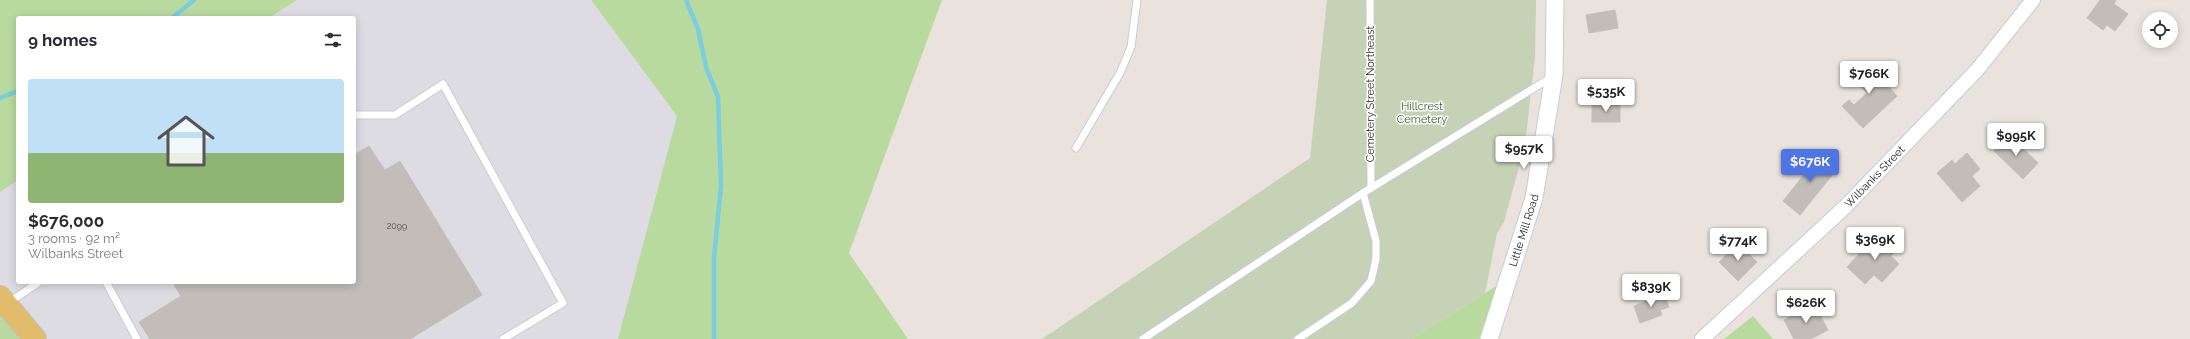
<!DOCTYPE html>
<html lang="en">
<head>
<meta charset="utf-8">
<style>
  body { margin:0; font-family:Raleway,sans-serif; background:#f2f2f3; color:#2b2b33; height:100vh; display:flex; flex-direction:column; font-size:15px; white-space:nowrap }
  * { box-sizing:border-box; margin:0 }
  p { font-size:13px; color:#7c7c81 }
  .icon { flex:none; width:22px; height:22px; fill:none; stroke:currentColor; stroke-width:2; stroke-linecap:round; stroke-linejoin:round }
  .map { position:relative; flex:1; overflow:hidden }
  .side { position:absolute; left:16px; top:16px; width:340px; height:268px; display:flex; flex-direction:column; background:#fff; border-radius:4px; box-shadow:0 2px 10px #0003 }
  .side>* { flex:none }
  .buttons { position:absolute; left:2142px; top:12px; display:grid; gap:8px }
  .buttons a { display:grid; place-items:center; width:36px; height:36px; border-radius:50%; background:#fff; box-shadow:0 2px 10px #0003; font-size:20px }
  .price { position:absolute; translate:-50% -34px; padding:0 9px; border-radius:4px; background:#fff; color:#222; font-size:13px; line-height:26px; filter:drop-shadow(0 1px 2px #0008) }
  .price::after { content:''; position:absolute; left:50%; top:24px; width:12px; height:9px; margin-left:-6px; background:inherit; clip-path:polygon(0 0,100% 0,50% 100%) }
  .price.selected { background:#4f75e5; color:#fff }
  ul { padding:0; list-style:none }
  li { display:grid; align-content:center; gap:8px; height:212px; padding:0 12px }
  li+li { border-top:1px solid #e1e1e2 }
  li span { display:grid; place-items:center; height:124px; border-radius:4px; color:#555 }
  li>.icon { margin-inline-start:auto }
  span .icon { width:72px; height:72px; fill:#fffc; stroke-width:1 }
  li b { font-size:17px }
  h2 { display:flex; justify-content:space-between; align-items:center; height:48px; padding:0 12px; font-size:17px }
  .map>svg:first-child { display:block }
  .industrial { fill:#dedce3 }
  .green { fill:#b8da9f }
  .cemetery { fill:#c5d2b6 }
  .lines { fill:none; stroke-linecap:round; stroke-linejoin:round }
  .stream { stroke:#7bcde0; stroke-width:4.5 }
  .building { fill:#c2bdb9; stroke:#c5bfb7 }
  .service-casing { stroke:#c8ccd5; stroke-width:9 }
  .minor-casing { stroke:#c8ccd5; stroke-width:16 }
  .tertiary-casing { stroke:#c8ccd5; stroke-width:19 }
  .primary-casing { stroke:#c3c3c3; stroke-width:24 }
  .service { stroke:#fff; stroke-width:7 }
  .minor { stroke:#fff; stroke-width:14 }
  .tertiary { stroke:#fff; stroke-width:17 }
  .primary { stroke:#e0bc6b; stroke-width:22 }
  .labels { text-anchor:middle; stroke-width:3; stroke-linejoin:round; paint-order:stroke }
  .number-label { font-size:9px; fill:#4f4e4d }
  .street-label { font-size:11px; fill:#292929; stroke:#fff }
  .park-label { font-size:11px; fill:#335d22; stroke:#fff }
</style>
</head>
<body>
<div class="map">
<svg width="2190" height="339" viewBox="0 0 2190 339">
  <rect width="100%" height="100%" fill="#eae3dd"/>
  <polygon class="industrial" points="297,0 591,0 677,116 618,339 26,339 0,304 0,192 18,180 18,282 354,282 354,18 269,18"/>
  <g class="green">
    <polygon points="0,0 297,0 269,18 18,18 18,180 0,192"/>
    <polygon points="591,0 942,0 849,253 908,339 618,339 677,116"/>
    <polygon points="1504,281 1481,339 1412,339"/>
    <polygon points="0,304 26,339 0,339"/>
    <polygon points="1753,316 1773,339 1724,339"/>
  </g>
  <polygon class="cemetery" points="1327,0 1536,0 1535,57 1525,145 1504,222 1497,233 1485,293 1412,339 1042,339 1310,158"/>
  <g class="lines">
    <g class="stream">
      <polyline points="686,0 698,29 706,67 718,97 721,186 714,258 714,339"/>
      <polyline points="172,18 194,0"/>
      <polyline points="0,98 18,91"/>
    </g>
  </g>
  <g class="building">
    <polygon points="2100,0 2116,0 2114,4 2128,14 2115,31 2107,25 2103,30 2087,18"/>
    <polygon points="1615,10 1618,28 1589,33 1586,15"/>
    <polygon points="1865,61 1897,96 1863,128 1842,106 1849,100 1854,105 1867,93 1849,75"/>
    <rect x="1592" y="104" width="28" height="18"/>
    <polygon points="2009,135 2038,163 2023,179 1994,151"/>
    <polygon points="369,146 385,170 400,161 482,295 410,339 150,339 139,322 181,296 174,285 178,282 354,282 354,155"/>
    <polygon points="1815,151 1837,169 1800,215 1783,201 1808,170 1802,166"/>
    <polygon points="1967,153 1980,169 1972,176 1980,186 1962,202 1937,173 1952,160 1955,164"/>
    <polygon points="1879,233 1896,250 1891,256 1899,264 1882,282 1874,275 1865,284 1847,267"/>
    <polygon points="1738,243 1757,262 1738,281 1719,262"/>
    <polygon points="1664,294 1669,307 1660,310 1662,315 1640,323 1634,306"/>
    <polygon points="1814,303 1828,330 1811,339 1794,339 1784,320"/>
  </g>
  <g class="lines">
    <g class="service-casing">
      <g id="service">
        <polyline points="1370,0 1371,188"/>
        <polyline points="354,115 395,115 443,84 563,303 503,339"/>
        <polyline points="1076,148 1120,73 1131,47 1137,0"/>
        <polyline points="1363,193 1552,77"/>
        <polyline points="106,282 137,339"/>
        <polyline points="8,303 39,282"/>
        <polyline points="1143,339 1363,193 1376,241 1376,259 1371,281 1352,303 1298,339"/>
      </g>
    </g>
    <g class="minor-casing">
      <g id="minor">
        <path id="s1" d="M1702 339 1845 207 1977 70 2033 0"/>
      </g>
    </g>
    <g class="tertiary-casing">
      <g id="tertiary">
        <path id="s2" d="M1489 339 1534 198 1554 75 1555 0"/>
      </g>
    </g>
    <g class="primary-casing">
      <polyline id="primary" points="0,297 35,339"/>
    </g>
    <use href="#service" class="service"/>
    <use href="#minor" class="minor"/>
    <use href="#tertiary" class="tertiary"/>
    <use href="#primary" class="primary"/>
  </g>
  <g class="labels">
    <g class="number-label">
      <text x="397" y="229">2099</text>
    </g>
    <g class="street-label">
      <text transform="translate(1370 94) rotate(-90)" y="4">Cemetery Street Northeast</text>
      <text dy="4" stroke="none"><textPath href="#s1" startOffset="237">Wilbanks Street</textPath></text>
      <text dy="4" stroke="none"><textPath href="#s2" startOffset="114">Little Mill Road</textPath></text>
    </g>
    <g class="park-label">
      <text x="1422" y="110">Hillcrest<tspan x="1422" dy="13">Cemetery</tspan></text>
    </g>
  </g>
</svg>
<div class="buttons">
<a><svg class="icon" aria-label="locate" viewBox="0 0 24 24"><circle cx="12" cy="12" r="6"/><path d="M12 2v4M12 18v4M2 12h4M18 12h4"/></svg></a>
</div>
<b class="price" style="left:1869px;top:95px">$766K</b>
<b class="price" style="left:1606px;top:113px">$535K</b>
<b class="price" style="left:2016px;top:157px">$995K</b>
<b class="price" style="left:1524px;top:170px">$957K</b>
<b class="price selected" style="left:1810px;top:183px">$676K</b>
<b class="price" style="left:1875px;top:261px">$369K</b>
<b class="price" style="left:1738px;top:262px">$774K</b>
<b class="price" style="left:1651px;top:308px">$839K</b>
<b class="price" style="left:1806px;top:324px">$626K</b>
<section class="side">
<h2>9 homes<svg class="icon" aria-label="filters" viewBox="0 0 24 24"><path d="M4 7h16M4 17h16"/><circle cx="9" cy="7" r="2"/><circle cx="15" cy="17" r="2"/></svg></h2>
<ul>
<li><span style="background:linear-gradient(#bfe0f5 60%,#8fb573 0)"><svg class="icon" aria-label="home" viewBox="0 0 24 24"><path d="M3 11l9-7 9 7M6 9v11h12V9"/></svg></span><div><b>$676,000</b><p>3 rooms · 92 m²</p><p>Wilbanks Street</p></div></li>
</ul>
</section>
</div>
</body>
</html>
